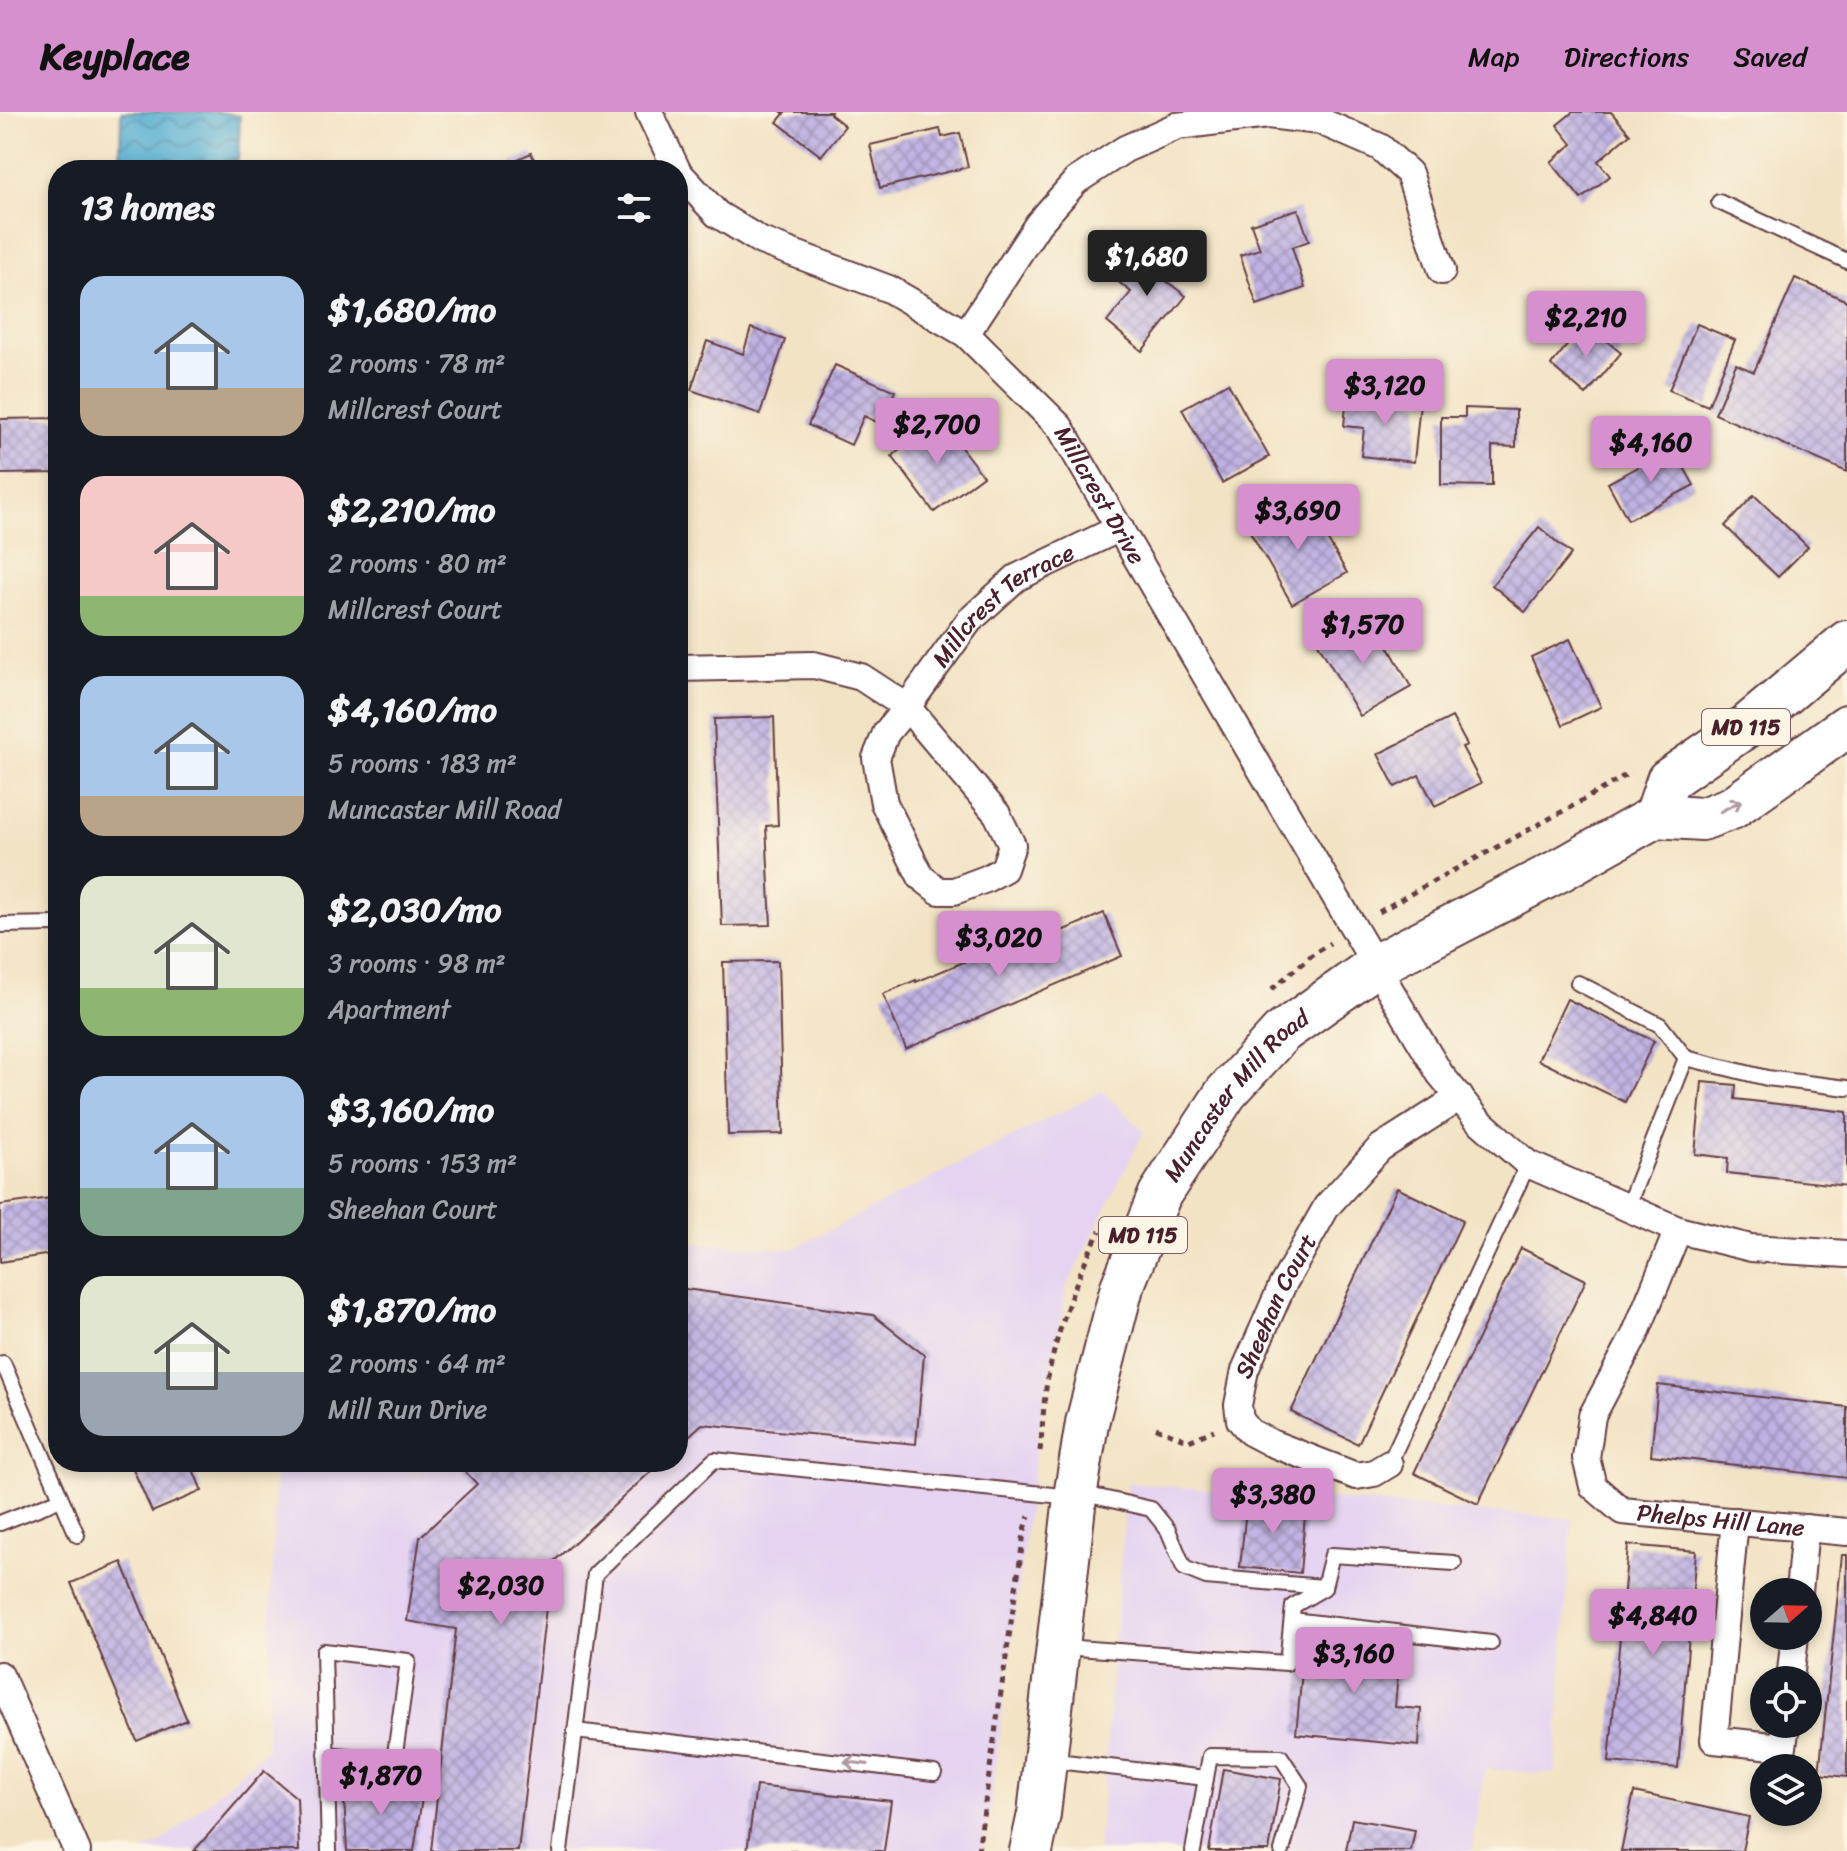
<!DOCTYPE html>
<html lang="en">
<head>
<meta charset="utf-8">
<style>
  body { margin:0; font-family:Sriracha,sans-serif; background:#242831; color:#f1f3f6; height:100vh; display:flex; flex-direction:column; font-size:30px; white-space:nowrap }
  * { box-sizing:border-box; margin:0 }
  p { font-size:26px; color:#9ea1a6 }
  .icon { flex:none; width:44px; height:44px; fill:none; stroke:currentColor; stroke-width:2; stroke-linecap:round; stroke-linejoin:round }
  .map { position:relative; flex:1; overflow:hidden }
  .sheet { position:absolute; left:48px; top:48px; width:640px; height:1312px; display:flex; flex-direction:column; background:#171b24; border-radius:32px; box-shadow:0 4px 12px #0003 }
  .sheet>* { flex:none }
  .needle { width:52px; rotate:70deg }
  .fabs { position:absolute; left:1750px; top:1466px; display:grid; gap:16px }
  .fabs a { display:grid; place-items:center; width:72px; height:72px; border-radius:50%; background:#171b24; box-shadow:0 4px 12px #0003; font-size:40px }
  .price { position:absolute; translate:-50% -68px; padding:0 18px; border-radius:8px; background:#d690ce; color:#111; font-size:26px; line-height:52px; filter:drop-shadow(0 2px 4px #0008) }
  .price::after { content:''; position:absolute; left:50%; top:48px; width:24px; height:18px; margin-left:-12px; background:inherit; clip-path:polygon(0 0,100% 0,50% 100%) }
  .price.selected { background:#222; color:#fff }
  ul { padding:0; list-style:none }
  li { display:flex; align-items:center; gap:24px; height:200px; padding:0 32px }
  li span { display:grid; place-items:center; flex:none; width:224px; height:160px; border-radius:24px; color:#555 }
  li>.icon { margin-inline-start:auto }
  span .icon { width:96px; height:96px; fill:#fffc; stroke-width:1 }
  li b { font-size:34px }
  h2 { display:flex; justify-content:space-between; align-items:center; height:96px; padding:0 32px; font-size:34px }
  header { display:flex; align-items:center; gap:48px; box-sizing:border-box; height:112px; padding:0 40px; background:#d690ce; color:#111 }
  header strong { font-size:38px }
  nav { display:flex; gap:44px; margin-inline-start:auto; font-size:28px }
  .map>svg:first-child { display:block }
  .built { fill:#e5d3f1 }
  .water { fill:url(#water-waves); stroke:#50667e; stroke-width:2 }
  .building { fill:url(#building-cross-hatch) }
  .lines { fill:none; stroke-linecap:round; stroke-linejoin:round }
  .service-casing { stroke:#633c42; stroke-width:18 }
  .minor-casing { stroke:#633c42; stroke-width:30 }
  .primary-casing { stroke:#633c42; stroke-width:46 }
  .path { stroke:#633c42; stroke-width:5; stroke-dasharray:6 6; stroke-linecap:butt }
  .service { stroke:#fff; stroke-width:14 }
  .minor { stroke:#fff; stroke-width:26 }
  .primary { stroke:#fff; stroke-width:42 }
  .oneway { stroke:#ae9aa0 }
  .labels { text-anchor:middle; stroke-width:8; stroke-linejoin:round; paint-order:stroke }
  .shield { fill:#fcf5e5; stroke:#7f5f63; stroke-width:2 }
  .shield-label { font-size:22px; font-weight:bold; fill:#4a1f2b }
  .street-label { font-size:24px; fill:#4a1f2b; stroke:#fcf5e5 }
</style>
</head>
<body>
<header>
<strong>Keyplace</strong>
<nav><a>Map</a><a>Directions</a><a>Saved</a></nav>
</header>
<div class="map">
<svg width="1847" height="1739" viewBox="0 0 1847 1739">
  <defs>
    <pattern id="water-waves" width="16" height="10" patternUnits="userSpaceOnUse" patternTransform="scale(2)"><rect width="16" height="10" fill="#55aed2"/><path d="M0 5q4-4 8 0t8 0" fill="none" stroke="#488dab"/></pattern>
    <pattern id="building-cross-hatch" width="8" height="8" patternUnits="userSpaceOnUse" patternTransform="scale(2)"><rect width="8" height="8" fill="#bfb2e3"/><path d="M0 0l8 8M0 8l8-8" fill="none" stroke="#9d90b8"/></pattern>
  </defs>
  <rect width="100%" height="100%" fill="#fcf5e5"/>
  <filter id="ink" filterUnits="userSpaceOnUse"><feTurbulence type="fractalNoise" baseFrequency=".0125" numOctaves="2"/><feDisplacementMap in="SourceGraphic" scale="16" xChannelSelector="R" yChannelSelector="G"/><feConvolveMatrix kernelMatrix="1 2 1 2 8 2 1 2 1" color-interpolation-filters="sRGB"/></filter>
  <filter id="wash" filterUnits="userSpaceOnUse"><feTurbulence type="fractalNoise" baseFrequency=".006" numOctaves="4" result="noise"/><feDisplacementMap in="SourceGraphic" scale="32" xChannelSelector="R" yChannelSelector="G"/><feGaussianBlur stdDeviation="1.8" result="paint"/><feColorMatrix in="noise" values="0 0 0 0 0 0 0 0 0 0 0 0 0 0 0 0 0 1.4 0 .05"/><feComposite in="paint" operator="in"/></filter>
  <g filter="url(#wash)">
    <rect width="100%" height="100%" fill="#f2e3c5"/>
    <g class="built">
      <polygon points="1102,979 1144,1019 1067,1175 1038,1321 989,1706 982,1739 142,1739 161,1731 266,1638 276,1350 678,1350 678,1130 793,1137"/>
      <polygon points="1127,1371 1572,1407 1555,1662 1485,1657 1472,1739 1098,1739"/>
    </g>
    <polygon class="water" points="121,0 219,0 240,4 238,48 183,55 183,58 120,58"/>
    <g id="blocks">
      <g class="building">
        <polygon points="782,0 831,0 830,2 845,14 821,44 777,10 784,2"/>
        <polygon points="1573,0 1611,0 1630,22 1598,49 1610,64 1581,87 1551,50 1572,32 1557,13"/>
        <polygon points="940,17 942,25 960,21 968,55 880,76 870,33"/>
        <polygon points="531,41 539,58 494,58"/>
        <polygon points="1298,97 1309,129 1292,135 1305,176 1257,193 1240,143 1260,137 1251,112"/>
        <polygon points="1153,130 1179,151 1165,168 1186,184 1142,239 1107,210 1131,180 1120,171"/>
        <polygon points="1795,166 1847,189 1847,360 1715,302 1736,252 1754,260"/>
        <polygon points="1585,211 1621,241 1586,283 1551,253"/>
        <polygon points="1697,212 1735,228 1708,294 1669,278"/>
        <polygon points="751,216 785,228 760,302 691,278 707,229 743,242"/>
        <polygon points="835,253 895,279 881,312 864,304 851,333 808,313"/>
        <polygon points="1228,271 1269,345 1222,371 1182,297"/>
        <polygon points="1347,283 1420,291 1414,350 1361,344 1364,316 1344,314"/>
        <polygon points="1465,296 1516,298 1516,335 1492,334 1492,374 1441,373 1441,305 1465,305"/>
        <polygon points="58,306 58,361 0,362 0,307"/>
        <polygon points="940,308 983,364 934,400 892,344"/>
        <polygon points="1673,336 1694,373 1628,408 1608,371"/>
        <polygon points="1754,383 1808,435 1778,465 1725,414"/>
        <polygon points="1304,387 1347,461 1292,492 1249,418"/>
        <polygon points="1539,415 1571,442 1525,500 1492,473"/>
        <polygon points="1358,504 1373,531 1383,525 1411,575 1360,604 1316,528"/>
        <polygon points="1570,527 1601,595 1563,613 1531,545"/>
        <polygon points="774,605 778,713 766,714 771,813 722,814 714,607"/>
        <polygon points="1452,605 1467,633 1462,635 1481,671 1435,694 1419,663 1395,675 1378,642"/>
        <polygon points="1104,801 1122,844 906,937 883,882 916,868 916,870 1040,818 1043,827"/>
        <polygon points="778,849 783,1022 728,1023 723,850"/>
        <polygon points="1567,887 1654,929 1625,990 1538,948"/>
        <polygon points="1702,970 1736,973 1735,987 1847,1000 1847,1074 1727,1061 1728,1046 1695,1042"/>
        <polygon points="1397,1076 1463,1108 1358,1332 1291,1300"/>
        <polygon points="58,1085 58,1141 0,1150 0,1093"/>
        <polygon points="1521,1136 1586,1168 1478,1392 1414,1361"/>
        <polygon points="678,1176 873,1203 924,1243 916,1332 702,1312 678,1334"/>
        <polygon points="1658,1273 1847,1295 1847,1366 1651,1343"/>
        <polygon points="130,1350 190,1350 202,1379 152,1400"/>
        <polygon points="456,1350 661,1350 551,1452 518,1739 431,1739 456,1517 407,1509 420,1425 477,1372"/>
        <polygon points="1247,1387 1306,1392 1300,1461 1240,1455"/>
        <polygon points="1628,1433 1696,1439 1678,1656 1609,1650"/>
        <polygon points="1842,1443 1847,1443 1847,1665 1819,1662"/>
        <polygon points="122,1450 187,1608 137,1629 71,1471"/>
        <polygon points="1305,1528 1400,1537 1395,1595 1421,1597 1419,1634 1296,1622"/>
        <polygon points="1223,1657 1281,1667 1269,1739 1209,1739"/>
        <polygon points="264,1659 297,1686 299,1739 194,1739"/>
        <polygon points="343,1668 423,1679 414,1739 347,1739"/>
        <polygon points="756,1674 891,1689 884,1739 747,1739"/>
        <polygon points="1634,1680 1749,1705 1742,1739 1621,1739"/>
        <polygon points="1352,1707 1415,1718 1411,1739 1346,1739"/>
      </g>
    </g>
  </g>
  <g filter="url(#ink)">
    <use href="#blocks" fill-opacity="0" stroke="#633c42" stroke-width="2"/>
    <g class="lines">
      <g class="service-casing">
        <g id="service">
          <polyline points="1719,90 1847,149"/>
          <polyline points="0,813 58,812"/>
          <polyline points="1578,871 1660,913 1686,946"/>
          <polyline points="1627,1096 1686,946 1767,966 1847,976"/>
          <polyline points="3,1251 77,1423"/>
          <polyline points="1389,1352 1528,1052"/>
          <polyline points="1080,1381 1151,1397 1168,1418 1184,1456 1206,1465 1324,1475 1332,1443 1454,1451"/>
          <polyline points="0,1411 61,1387"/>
          <polyline points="1292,1508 1491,1531"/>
          <polyline points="1062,1535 1287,1551 1293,1494 1324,1476"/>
          <polyline points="575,1619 934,1661"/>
          <polyline points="326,1642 394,1649 408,1549 324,1539 329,1739"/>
          <polyline points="1047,1648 1206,1666"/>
          <polyline points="560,1739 595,1462 714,1348 1072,1385"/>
          <polyline points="1193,1739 1210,1644 1281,1645 1300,1674 1282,1739"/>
        </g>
      </g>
      <g class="minor-casing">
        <g id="minor">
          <polyline points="649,0 677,58"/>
          <path id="s1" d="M678 60 717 102 761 129 889 177 966 222 1060 315 1413 917 1440 962 1478 1008 1528 1052 1678 1118 1751 1136 1847 1142"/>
          <polyline points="966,222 1038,112 1076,69 1125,37 1177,14 1268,3 1320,9 1380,35 1409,61 1442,159"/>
          <path id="s2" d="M678 556 814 553 861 565 907 595 969 509 1016 466 1120 416"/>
          <polygon points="907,595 997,702 1012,733 1004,757 986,767 954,779 939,779 921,765 884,691 876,646 886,621"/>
          <path id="s3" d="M1678 1118 1635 1223 1592 1304 1586 1346 1593 1374 1622 1399 1847 1420"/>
          <path id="s4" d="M1389 1352 1374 1361 1356 1364 1271 1331 1250 1320 1240 1308 1238 1293 1245 1258 1282 1174 1327 1094 1380 1036 1460 985"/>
          <polyline points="1735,1409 1714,1628 1783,1635 1786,1612"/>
          <polyline points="1799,1480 1805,1416"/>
          <polyline points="0,1563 77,1739"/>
          <polyline points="1790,1568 1795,1524"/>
        </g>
      </g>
      <g class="primary-casing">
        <g id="primary">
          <polyline points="1656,704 1668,668 1748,613 1847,530"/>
          <path id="s5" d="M1031 1739 1039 1702 1075 1385 1087 1311 1122 1175 1160 1082 1226 981 1281 921 1375 854 1562 757 1656 704 1702 707 1732 696 1847 614"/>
        </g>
      </g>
      <g class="path">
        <path d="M1379 800C1461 752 1547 711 1629 661"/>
        <polyline points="1272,877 1312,843 1330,831"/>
        <polyline points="1156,1316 1189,1329 1214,1318"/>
        <path d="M1040 1339C1043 1315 1043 1289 1048 1265 1057 1220 1078 1159 1100 1119"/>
        <polyline points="978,1739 1024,1421 1029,1404"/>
      </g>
      <use href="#service" class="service"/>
      <use href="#minor" class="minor"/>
      <use href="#primary" class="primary"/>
    </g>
    <defs><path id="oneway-shaft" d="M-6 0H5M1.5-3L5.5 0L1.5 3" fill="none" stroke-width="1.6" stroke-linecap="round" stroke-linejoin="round" transform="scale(2)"/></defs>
    <g class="oneway">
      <use href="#oneway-shaft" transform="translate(1731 694) rotate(-28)"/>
      <use href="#oneway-shaft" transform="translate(856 1651) rotate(-173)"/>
    </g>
  </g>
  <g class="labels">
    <g class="shield">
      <rect x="1702" y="597" width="88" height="36" rx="6"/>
      <rect x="1099" y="1105" width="88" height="36" rx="6"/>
    </g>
    <g class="shield-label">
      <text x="1746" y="623">MD 115</text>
      <text x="1143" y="1131">MD 115</text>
    </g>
    <g class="street-label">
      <text dy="8" stroke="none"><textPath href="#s1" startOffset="546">Millcrest Drive</textPath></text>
      <text dy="8" stroke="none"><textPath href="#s2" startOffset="382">Millcrest Terrace</textPath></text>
      <text dy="8" stroke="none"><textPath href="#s5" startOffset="798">Muncaster Mill Road</textPath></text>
      <text dy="8" stroke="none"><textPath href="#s4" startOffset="288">Sheehan Court</textPath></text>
      <text dy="8" stroke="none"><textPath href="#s3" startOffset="414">Phelps Hill Lane</textPath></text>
    </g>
  </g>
</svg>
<div class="fabs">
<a><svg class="needle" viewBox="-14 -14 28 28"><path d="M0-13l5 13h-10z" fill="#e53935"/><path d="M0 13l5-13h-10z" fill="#9ea1a6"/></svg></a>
<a><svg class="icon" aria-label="locate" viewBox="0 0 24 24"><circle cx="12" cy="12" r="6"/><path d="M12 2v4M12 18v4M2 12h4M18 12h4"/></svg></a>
<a><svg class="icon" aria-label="layers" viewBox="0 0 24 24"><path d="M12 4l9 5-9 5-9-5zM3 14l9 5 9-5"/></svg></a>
</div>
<b class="price selected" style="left:1147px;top:186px">$1,680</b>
<b class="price" style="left:1586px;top:247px">$2,210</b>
<b class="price" style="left:1385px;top:315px">$3,120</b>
<b class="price" style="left:937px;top:354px">$2,700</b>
<b class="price" style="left:1651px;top:372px">$4,160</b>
<b class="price" style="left:1298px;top:440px">$3,690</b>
<b class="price" style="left:1363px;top:554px">$1,570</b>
<b class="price" style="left:999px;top:867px">$3,020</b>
<b class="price" style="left:1273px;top:1424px">$3,380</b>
<b class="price" style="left:501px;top:1515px">$2,030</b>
<b class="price" style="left:1653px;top:1545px">$4,840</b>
<b class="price" style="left:1354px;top:1583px">$3,160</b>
<b class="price" style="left:381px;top:1705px">$1,870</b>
<section class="sheet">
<h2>13 homes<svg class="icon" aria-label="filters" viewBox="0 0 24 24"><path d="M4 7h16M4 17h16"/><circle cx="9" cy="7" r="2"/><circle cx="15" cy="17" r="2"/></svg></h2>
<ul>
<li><span style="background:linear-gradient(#a9c7e8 70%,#b9a48a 0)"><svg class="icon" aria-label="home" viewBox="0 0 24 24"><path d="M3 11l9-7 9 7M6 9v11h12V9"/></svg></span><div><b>$1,680/mo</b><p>2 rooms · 78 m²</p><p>Millcrest Court</p></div></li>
<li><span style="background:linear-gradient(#f6c9c9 75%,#8fb573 0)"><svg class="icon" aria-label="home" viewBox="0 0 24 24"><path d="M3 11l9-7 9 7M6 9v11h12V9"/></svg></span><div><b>$2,210/mo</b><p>2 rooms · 80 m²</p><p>Millcrest Court</p></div></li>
<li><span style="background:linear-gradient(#a9c7e8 75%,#b9a48a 0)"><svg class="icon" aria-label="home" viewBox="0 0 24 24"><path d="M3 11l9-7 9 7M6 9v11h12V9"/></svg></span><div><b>$4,160/mo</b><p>5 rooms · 183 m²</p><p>Muncaster Mill Road</p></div></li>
<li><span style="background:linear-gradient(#dfe7d0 70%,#8fb573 0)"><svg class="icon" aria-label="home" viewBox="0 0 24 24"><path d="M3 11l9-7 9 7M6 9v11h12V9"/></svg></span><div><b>$2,030/mo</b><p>3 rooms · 98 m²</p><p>Apartment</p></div></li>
<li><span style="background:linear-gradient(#a9c7e8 70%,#7fa58c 0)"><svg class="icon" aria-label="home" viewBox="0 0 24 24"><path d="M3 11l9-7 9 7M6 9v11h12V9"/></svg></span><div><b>$3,160/mo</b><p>5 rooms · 153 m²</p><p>Sheehan Court</p></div></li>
<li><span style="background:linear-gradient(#dfe7d0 60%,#9aa5b1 0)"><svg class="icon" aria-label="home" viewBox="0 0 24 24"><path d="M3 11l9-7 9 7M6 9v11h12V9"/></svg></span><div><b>$1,870/mo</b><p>2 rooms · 64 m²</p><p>Mill Run Drive</p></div></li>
</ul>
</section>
</div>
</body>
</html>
